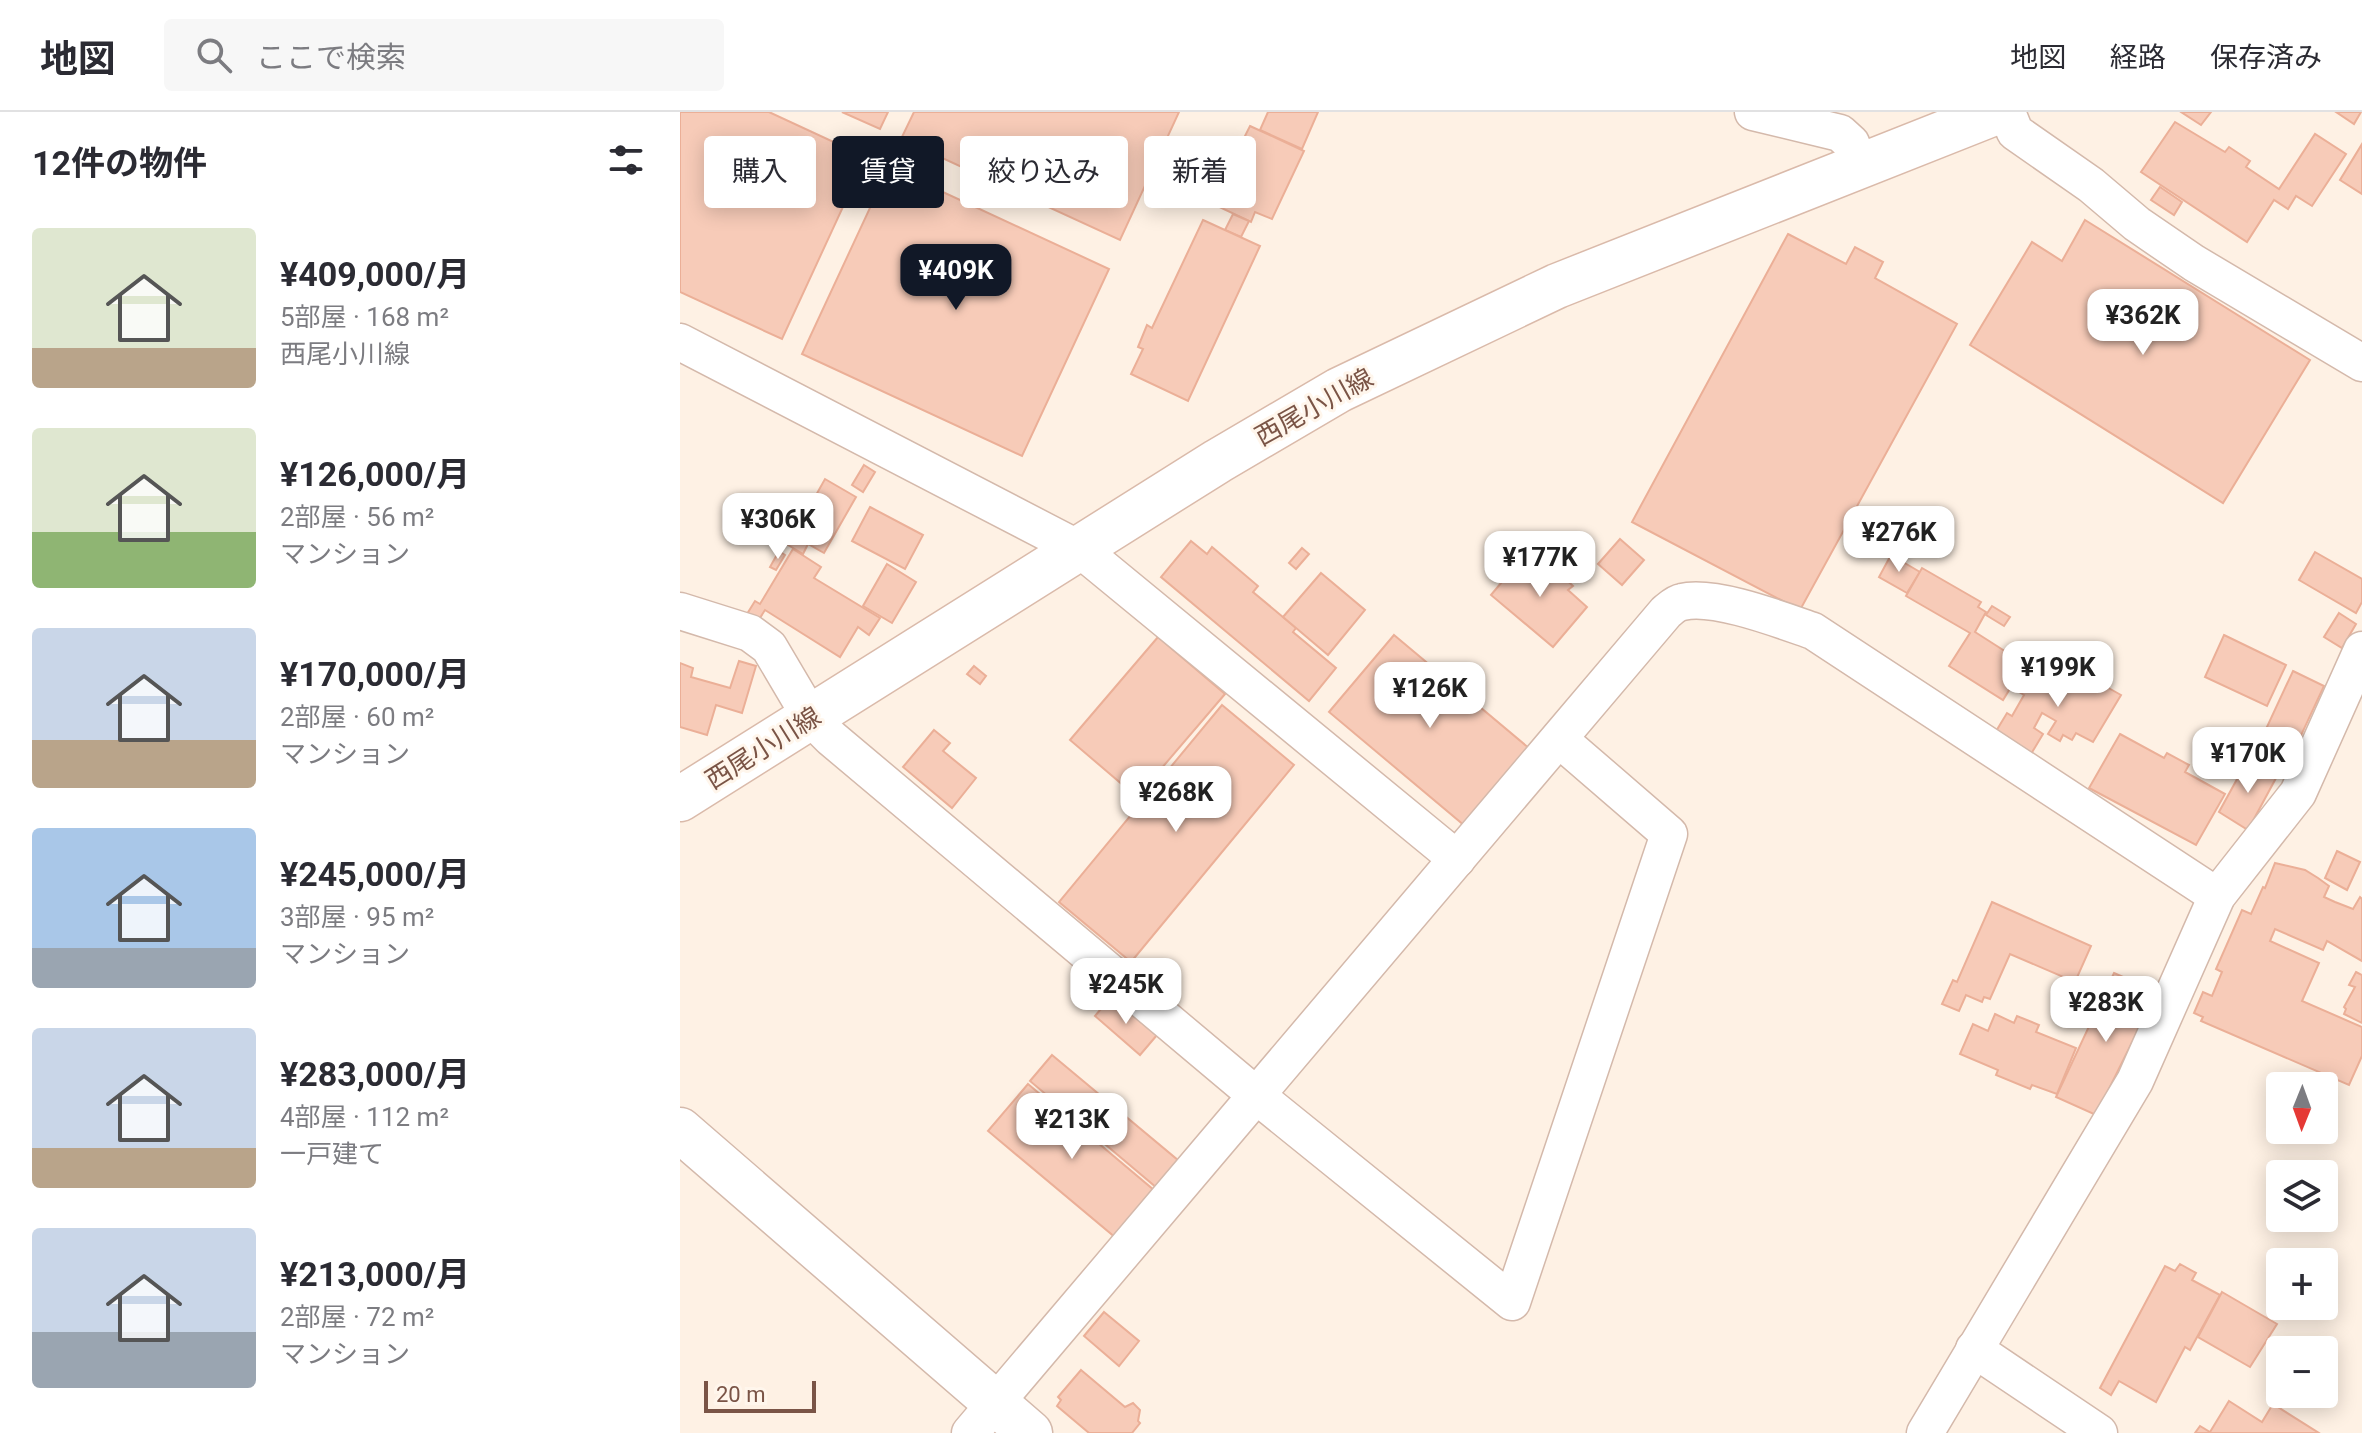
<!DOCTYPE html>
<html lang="ja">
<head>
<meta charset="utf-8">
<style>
  body { margin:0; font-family:Roboto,"Noto Sans JP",sans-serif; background:#f7f7f7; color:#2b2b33; height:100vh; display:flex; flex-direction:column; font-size:30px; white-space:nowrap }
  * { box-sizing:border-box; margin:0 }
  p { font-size:26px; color:#7c7c81 }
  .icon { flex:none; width:44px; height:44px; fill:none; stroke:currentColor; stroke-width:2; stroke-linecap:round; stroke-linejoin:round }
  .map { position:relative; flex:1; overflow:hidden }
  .panel { display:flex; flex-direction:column; background:#fff; width:680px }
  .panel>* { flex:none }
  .banner { position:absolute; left:24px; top:24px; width:760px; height:72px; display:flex; gap:16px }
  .needle { width:52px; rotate:181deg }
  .buttons { position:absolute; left:1586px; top:960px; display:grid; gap:16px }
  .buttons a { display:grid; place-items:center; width:72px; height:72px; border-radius:8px; background:#fff; box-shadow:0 4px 20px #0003; font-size:40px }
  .scale { position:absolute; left:24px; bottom:20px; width:112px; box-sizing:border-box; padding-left:8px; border:4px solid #7a5446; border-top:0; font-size:22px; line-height:28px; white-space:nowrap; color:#7a5446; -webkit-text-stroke:6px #fff6ec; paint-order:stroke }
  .price { position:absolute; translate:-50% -68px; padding:0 18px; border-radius:16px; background:#fff; color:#222; font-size:26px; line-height:52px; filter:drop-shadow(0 2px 4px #0008) }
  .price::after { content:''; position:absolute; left:50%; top:48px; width:24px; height:18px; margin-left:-12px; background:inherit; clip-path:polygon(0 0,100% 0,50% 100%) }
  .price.current { background:#111827; color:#fff }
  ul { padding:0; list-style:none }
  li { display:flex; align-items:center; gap:24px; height:200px; padding:0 32px }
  li span { display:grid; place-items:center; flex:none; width:224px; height:160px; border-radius:8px; color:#555 }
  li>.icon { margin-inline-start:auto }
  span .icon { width:96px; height:96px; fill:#fffc; stroke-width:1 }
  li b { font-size:34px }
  h2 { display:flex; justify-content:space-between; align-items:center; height:96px; padding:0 32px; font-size:34px }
  .chip { padding:0 28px; border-radius:8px; background:#fff; box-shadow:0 4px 20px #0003; font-size:28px; line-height:72px }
  .chip.current { background:#111827; color:#fff }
  header { display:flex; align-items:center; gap:48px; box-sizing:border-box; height:112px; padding:0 40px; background:#fff; border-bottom:2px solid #e1e1e2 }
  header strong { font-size:38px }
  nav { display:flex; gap:44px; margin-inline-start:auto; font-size:28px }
  .search { width:560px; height:72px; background:#f7f7f7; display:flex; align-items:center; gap:20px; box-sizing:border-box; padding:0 28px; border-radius:8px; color:#7c7c81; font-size:30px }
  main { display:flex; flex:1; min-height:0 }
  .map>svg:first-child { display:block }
  .building { fill:#f7cbb8; stroke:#ebaf97; stroke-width:2 }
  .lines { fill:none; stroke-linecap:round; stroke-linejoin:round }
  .minor-casing { stroke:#d4b9ab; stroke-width:39 }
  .tertiary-casing { stroke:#d4b9ab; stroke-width:47 }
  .secondary-casing { stroke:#dabaaa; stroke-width:47 }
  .minor { stroke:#fff; stroke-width:36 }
  .tertiary { stroke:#fff; stroke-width:44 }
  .secondary { stroke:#fff; stroke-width:44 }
  .labels { text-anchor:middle; stroke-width:6; stroke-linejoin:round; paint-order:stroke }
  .street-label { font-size:26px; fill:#7a5446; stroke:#fff6ec }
</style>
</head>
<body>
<header>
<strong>地図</strong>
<div class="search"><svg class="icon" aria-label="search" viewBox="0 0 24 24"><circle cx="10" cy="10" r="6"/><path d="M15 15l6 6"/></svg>ここで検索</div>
<nav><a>地図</a><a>経路</a><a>保存済み</a></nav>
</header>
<main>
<section class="panel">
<h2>12件の物件<svg class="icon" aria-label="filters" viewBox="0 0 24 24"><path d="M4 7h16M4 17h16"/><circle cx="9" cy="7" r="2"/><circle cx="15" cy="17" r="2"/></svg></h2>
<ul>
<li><span style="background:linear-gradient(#dfe7d0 75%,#b9a48a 0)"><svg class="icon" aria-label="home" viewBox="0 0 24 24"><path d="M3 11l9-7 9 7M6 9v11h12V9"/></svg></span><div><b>¥409,000/月</b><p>5部屋 · 168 m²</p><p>西尾小川線</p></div></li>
<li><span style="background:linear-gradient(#dfe7d0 65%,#8fb573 0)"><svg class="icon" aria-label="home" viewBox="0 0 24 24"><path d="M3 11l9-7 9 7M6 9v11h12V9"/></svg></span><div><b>¥126,000/月</b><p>2部屋 · 56 m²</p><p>マンション</p></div></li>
<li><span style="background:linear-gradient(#c9d6e8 70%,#b9a48a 0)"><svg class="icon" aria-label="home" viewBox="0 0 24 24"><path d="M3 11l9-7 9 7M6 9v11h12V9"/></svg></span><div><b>¥170,000/月</b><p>2部屋 · 60 m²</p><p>マンション</p></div></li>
<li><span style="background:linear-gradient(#a9c7e8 75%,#9aa5b1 0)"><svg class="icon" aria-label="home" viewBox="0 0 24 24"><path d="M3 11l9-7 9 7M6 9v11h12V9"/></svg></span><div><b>¥245,000/月</b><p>3部屋 · 95 m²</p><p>マンション</p></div></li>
<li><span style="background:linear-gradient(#c9d6e8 75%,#b9a48a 0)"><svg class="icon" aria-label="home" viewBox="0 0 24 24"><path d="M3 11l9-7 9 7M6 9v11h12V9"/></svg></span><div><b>¥283,000/月</b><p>4部屋 · 112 m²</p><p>一戸建て</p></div></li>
<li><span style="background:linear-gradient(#c9d6e8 65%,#9aa5b1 0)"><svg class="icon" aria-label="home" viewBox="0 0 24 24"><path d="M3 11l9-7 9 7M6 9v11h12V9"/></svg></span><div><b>¥213,000/月</b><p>2部屋 · 72 m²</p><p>マンション</p></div></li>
</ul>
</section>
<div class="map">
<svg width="1682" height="1321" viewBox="0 0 1682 1321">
  <rect width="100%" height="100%" fill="#fef1e4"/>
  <g class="building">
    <polygon points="0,0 89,0 186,45 102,227 0,180"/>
    <polygon points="162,0 208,0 200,17"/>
    <polygon points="234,0 499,0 440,128 221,27"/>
    <polygon points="588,0 638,0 622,37 580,18"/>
    <polygon points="1501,0 1531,0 1521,13"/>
    <polygon points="1656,0 1681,0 1674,12"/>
    <polygon points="1495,10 1545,40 1549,35 1570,49 1566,55 1599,77 1635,22 1666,42 1632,94 1616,84 1608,97 1594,88 1567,130 1461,60"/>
    <polygon points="570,14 624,39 592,107 575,100 571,110 533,92 546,61 547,55 544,54 551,38 559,36"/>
    <polygon points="1682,32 1682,82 1660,68"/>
    <polygon points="209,55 429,157 342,344 122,242"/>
    <polygon points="1480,75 1502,90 1494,103 1471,88"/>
    <polygon points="553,102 569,109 561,125 545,118"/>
    <polygon points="523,108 580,134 508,289 451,262 463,237 458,235 467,213 472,216"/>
    <polygon points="1405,108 1630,248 1543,391 1290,233 1352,130 1382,149"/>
    <polygon points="1108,122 1166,152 1175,135 1203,150 1195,166 1277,212 1120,498 952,410"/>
    <polygon points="184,353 195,360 183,380 172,373"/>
    <polygon points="145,367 176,385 144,441 128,432 123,442 108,433"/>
    <polygon points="190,395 243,423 225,457 172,429"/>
    <polygon points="940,427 964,448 942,473 918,452"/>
    <polygon points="511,429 527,442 532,435 578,474 573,480 616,516 613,520 656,556 629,589 481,465"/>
    <polygon points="622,436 629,442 616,457 609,451"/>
    <polygon points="113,437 141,455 134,466 200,506 189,523 178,515 160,545 85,498 78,509 67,502 75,489 80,492"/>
    <polygon points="99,439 105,443 96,458 90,455"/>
    <polygon points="848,439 879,466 881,463 893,474 888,478 907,495 873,535 811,483"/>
    <polygon points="1635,440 1682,467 1682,490 1676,501 1619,468"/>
    <polygon points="1211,443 1240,460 1227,481 1199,465"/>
    <polygon points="207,452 236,470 212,511 183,494"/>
    <polygon points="1242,456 1301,490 1298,495 1306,500 1295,520 1345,552 1323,588 1269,554 1290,521 1226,484"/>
    <polygon points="641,461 685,498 648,543 603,505"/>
    <polygon points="1312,494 1330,505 1324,514 1306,503"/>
    <polygon points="1659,501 1676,512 1662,536 1644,525"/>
    <polygon points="714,523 850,637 785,714 649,600"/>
    <polygon points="1544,523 1606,553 1587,594 1525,565"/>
    <polygon points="478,525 545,582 457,685 390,628"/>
    <polygon points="59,549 76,554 62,601 36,593 27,623 0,615 0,551 13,556 11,565 50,576"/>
    <polygon points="1367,551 1403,571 1407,564 1441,583 1413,630 1396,621 1392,628 1383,623 1380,629 1368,622 1376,609 1362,601 1354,616 1363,622 1351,642 1315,621 1327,601 1332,604 1344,583 1339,580 1348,563 1357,568"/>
    <polygon points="294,554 306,564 300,572 287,562"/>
    <polygon points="1613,559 1644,574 1617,632 1586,617"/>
    <polygon points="542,593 614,653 451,850 379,790"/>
    <polygon points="254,618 270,631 263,639 296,666 272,696 223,655"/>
    <polygon points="1440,622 1484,646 1487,641 1509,653 1505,660 1545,682 1516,733 1409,676"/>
    <polygon points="1567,649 1596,666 1568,718 1539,700"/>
    <polygon points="1657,739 1680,750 1667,778 1645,766"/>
    <polygon points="1595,751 1625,758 1638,766 1649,774 1644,785 1655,790 1673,797 1680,785 1682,787 1682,849 1647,829 1643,838 1595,817 1590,829 1639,851 1622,889 1682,915 1682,944 1669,973 1521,909 1523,905 1514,901 1523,880 1532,884 1542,860 1536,857 1562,798 1571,802 1583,775 1585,776"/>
    <polygon points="1312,790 1411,834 1395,870 1330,842 1310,887 1304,885 1302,890 1286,883 1279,899 1262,892 1273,868 1277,870"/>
    <polygon points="1676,860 1682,863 1682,911 1664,902 1666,897 1664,895 1675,875 1669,873"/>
    <polygon points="1434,861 1477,880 1416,1003 1376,985"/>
    <polygon points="432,884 477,923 460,943 415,904"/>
    <polygon points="1315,902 1334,911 1337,904 1359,913 1356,920 1396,936 1377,982 1352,973 1350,977 1316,963 1318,958 1280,942 1293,912 1308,919"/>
    <polygon points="372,943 499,1049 477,1076 350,969"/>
    <polygon points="348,972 475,1079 436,1126 308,1019"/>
    <polygon points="1500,1152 1516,1161 1512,1168 1540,1183 1510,1238 1505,1235 1476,1290 1439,1269 1431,1283 1420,1276 1485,1154 1495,1159"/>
    <polygon points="1542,1180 1597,1212 1570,1255 1518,1225"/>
    <polygon points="424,1200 459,1229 439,1254 404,1224"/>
    <polygon points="401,1258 445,1295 453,1291 460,1298 458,1309 460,1311 452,1321 409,1321 377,1294 381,1288 378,1285"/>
    <polygon points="1549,1289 1582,1310 1593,1292 1639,1321 1515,1321 1520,1314 1530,1320"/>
  </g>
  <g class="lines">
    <g class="minor-casing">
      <g id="minor">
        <polyline points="1073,0 1160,21 1171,31 1180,53"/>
        <polyline points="1327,0 1335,20 1411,73 1457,112 1514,151 1682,251"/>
        <polyline points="0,230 401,438 777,747"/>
        <polyline points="0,499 70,521 89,535 131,606 151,626 577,984 832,1190 989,722 879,627"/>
        <polyline points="1294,1237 1419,1321"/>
        <path d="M290 1321 986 500C991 496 996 491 1002 490 1034 482 1101 508 1133 519L1537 784"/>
        <polyline points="1245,1321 1455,969 1537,784 1618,681 1682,538"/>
      </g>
    </g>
    <g class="tertiary-casing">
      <polyline id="tertiary" points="0,1018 350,1321"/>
    </g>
    <g class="secondary-casing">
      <polyline id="secondary" points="0,687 538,349 659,278 877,174 1317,0"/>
    </g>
    <use href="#minor" class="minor"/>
    <use href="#tertiary" class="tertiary"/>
    <use href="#secondary" class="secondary"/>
  </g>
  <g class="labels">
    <g class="street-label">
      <text transform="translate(634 295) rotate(-29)" y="9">西尾小川線</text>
      <text transform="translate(83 636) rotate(-32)" y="9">西尾小川線</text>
    </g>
  </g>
</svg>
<div class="buttons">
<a><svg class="needle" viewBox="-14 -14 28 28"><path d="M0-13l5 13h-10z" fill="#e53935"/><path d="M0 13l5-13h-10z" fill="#7c7c81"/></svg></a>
<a><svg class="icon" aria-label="layers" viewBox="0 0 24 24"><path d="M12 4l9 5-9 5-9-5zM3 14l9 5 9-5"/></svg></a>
<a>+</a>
<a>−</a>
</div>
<div class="scale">20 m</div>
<b class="price current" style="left:276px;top:200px">¥409K</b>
<b class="price" style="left:1463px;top:245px">¥362K</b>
<b class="price" style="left:98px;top:449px">¥306K</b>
<b class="price" style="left:1219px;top:462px">¥276K</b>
<b class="price" style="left:860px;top:487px">¥177K</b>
<b class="price" style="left:1378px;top:597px">¥199K</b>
<b class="price" style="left:750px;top:618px">¥126K</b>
<b class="price" style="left:1568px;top:683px">¥170K</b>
<b class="price" style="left:496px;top:722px">¥268K</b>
<b class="price" style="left:446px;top:914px">¥245K</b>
<b class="price" style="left:1426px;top:932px">¥283K</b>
<b class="price" style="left:392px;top:1049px">¥213K</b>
<div class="banner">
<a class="chip">購入</a>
<a class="chip current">賃貸</a>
<a class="chip">絞り込み</a>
<a class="chip">新着</a>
</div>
</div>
</main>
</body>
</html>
